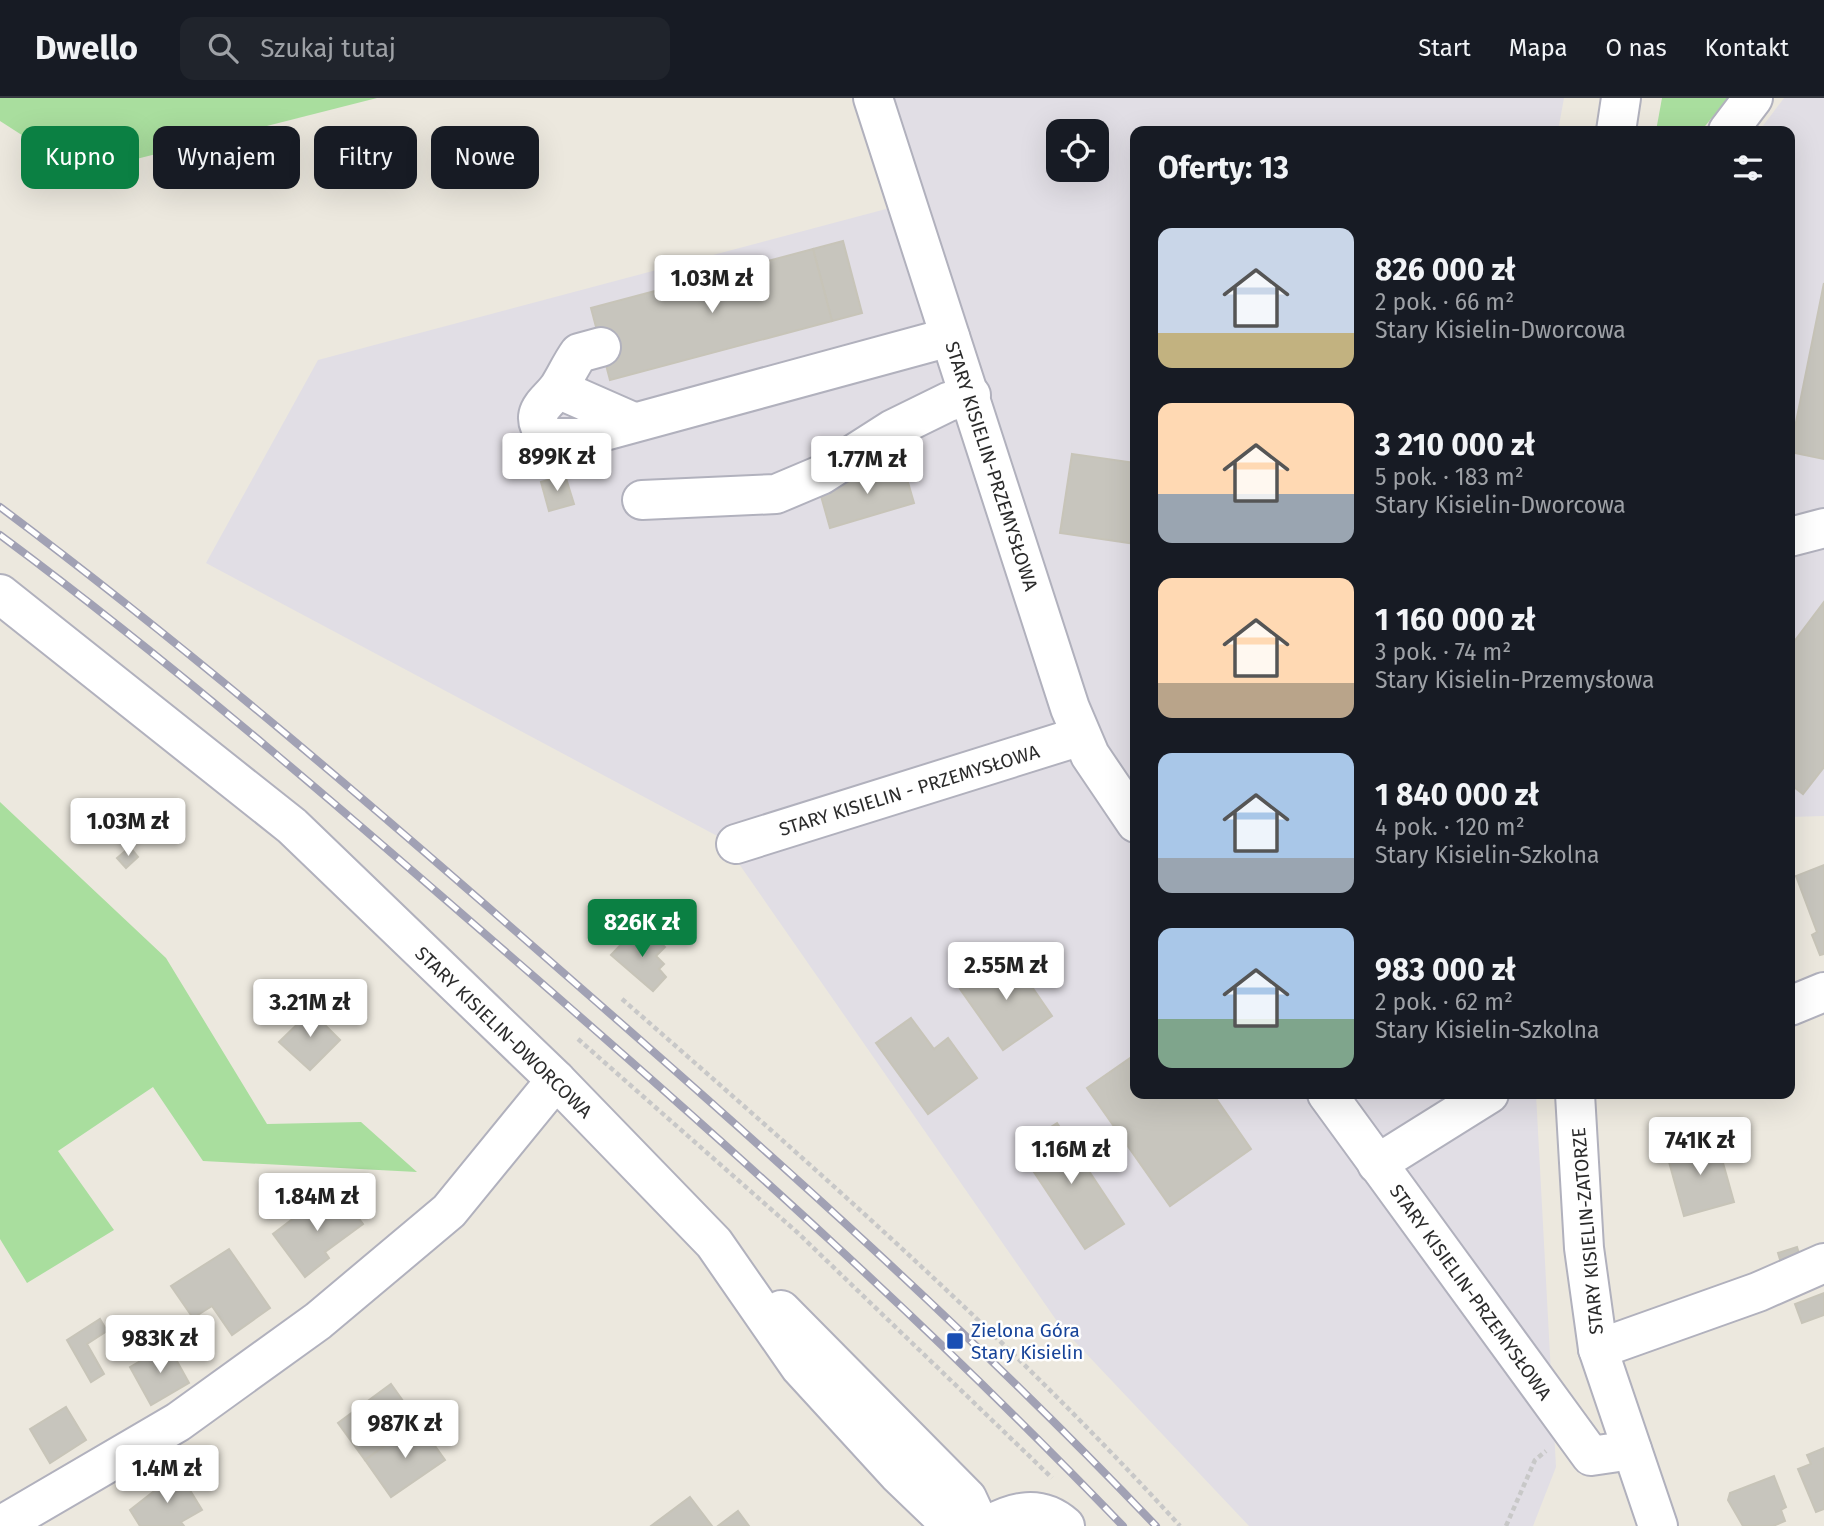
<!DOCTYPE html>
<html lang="pl">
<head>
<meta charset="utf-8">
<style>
  body { margin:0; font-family:"Fira Sans",sans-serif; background:#20242c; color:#f1f3f6; height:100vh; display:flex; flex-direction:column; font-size:26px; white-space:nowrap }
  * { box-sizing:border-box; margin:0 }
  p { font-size:23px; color:#9ea1a6 }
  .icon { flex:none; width:38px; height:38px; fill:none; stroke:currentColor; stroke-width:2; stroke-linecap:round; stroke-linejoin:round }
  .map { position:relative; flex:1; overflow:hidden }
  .drawer { position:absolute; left:1130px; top:28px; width:665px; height:973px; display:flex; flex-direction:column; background:#171b24; border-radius:14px; box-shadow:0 7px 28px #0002 }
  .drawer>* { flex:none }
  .banner { position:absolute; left:21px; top:28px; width:665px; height:63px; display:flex; gap:14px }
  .fabs { position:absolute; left:1046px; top:21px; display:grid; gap:14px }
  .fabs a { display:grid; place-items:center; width:63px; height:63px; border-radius:14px; background:#171b24; box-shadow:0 7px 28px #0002; font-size:35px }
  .price { position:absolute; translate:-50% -60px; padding:0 16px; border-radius:7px; background:#fff; color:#222; font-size:23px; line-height:46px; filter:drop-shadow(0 2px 4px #0008) }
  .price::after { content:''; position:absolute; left:50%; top:42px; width:21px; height:16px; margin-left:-10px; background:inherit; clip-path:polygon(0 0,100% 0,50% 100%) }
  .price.on { background:#0b8043; color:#fff }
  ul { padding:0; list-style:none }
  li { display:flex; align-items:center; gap:21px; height:175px; padding:0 28px }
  li span { display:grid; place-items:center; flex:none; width:196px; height:140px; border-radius:14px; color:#555 }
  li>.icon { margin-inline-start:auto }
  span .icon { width:84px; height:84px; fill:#fffc; stroke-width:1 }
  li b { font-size:30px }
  h2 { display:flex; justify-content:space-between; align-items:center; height:84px; padding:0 28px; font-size:30px }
  .chip { padding:0 24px; border-radius:14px; background:#171b24; box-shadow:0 7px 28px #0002; font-size:24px; line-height:63px }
  .chip.on { background:#0b8043; color:#fff }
  header { display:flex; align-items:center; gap:42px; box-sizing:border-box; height:98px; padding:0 35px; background:#171b24; border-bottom:2px solid #363941 }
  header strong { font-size:33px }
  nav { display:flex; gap:38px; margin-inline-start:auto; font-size:24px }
  .search { width:490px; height:63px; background:#20242c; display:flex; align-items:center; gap:18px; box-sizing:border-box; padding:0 24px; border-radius:14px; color:#9ea1a6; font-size:26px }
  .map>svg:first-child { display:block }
  .industrial { fill:#e1dee5; fill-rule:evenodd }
  .green { fill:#a9de9e }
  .building { fill:#c7c5bd; stroke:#c7c4b8; stroke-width:2 }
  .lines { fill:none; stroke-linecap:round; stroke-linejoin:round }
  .minor-casing { stroke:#b1b1bd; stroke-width:42 }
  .path { stroke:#c8c8c8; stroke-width:4.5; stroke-dasharray:5 3.5; stroke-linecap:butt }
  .minor { stroke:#fff; stroke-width:38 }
  .rail-casing { stroke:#a1a1b4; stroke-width:8 }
  .rail { stroke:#fff; stroke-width:5; stroke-dasharray:16; stroke-linecap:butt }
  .transit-dot { fill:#1a4fb4; stroke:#fff; stroke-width:2.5 }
  .labels { text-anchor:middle; stroke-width:5; stroke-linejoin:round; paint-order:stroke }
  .street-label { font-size:19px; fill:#2b2b2b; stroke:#fff }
  .transit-label { font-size:19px; fill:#164399; stroke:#fff; text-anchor:start }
</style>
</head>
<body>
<header>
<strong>Dwello</strong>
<div class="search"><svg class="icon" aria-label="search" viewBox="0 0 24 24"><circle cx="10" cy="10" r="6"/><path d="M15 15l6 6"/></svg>Szukaj tutaj</div>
<nav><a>Start</a><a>Mapa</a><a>O nas</a><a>Kontakt</a></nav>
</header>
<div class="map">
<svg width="1824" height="1428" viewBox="0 0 1824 1428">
  <rect width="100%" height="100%" fill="#ece8de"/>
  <g class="industrial">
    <path d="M890 0H1564L1558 33H1136V996H1536L1556 1369 1533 1428H1249L1061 1229 721 740 206 465 318 262 886 111 917 98ZM1059 33H1097V72H1059Z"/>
    <polygon points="1784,0 1824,0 1824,718 1790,719 1790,33 1759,33"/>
  </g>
  <g class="green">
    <polygon points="0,0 377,0 81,75 0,23"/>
    <polygon points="1662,0 1728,0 1701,33 1656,33"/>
    <polygon points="0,704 166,860 267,1026 361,1024 417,1074 203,1063 153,989 58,1053 114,1132 27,1185 0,1141"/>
  </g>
  <g class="building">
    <polygon points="843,143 862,215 832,223 813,151"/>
    <polygon points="813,151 832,223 610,282 591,210"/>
    <polygon points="1824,185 1824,361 1790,354"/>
    <polygon points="1072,356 1136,365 1136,446 1060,435"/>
    <polygon points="903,367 914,405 830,430 821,398 825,397 823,390"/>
    <polygon points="565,377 574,406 549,413 541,384"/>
    <polygon points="1824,504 1824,669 1803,696 1790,686 1790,549"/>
    <polygon points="130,749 138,759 126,770 117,760"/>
    <polygon points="1824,767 1824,856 1820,857 1812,837 1817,834 1796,778"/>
    <polygon points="647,832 665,849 656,858 664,866 659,871 666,879 653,893 611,857 632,835 638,841"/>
    <polygon points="1010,857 1052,918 1003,952 960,891"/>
    <polygon points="315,909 327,921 323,925 340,942 310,972 279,944"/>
    <polygon points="911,920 934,951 948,940 977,980 928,1016 876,945"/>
    <polygon points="1136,956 1136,996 1213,996 1251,1051 1170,1108 1087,990"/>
    <polygon points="1057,1025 1124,1126 1085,1151 1018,1050"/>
    <polygon points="1716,1040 1734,1104 1684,1118 1666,1053"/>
    <polygon points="339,1094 363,1126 325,1154 329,1160 305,1179 273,1136 311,1107 315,1112"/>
    <polygon points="1797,1149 1801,1162 1782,1168 1778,1155"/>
    <polygon points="229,1151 270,1210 232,1237 212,1208 193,1220 171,1188"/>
    <polygon points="1824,1195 1824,1217 1802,1225 1795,1206"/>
    <polygon points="100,1221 107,1233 87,1246 104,1276 91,1284 67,1242"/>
    <polygon points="168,1247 189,1285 151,1307 130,1269"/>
    <polygon points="391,1286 418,1324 365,1362 338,1325"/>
    <polygon points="66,1309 86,1342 50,1365 30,1331"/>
    <polygon points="418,1324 445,1362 391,1399 365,1362"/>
    <polygon points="1824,1350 1824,1411 1816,1414 1798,1371 1811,1366 1807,1357"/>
    <polygon points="173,1374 183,1391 188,1389 202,1412 181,1424 184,1428 140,1428 130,1412 158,1390 154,1385"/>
    <polygon points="1774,1378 1786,1409 1781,1412 1785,1423 1773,1428 1743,1428 1728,1402 1730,1395"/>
    <polygon points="690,1399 712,1428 651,1428"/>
    <polygon points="738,1413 749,1428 718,1428"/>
  </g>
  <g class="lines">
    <g class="minor-casing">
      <g id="minor">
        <polyline points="873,0 1070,610 1090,657 1136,725"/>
        <polyline points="1616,33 1621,0"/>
        <polyline points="1728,33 1753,0"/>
        <path d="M601 249 579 255C571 266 566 278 559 289 547 306 525 315 548 340H579L950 239"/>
        <polyline points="558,291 633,324"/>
        <polyline points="642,402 776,396 821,377 893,331 948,304 971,297"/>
        <polyline points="1790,439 1824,430"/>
        <polyline points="0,496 292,728 556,982 714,1145 800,1269 898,1376 952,1428"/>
        <polyline points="736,746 1081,638"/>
        <polyline points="1790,908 1824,894"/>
        <polyline points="1327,996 1591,1358 1632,1352"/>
        <polyline points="1575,996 1584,1150 1598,1251 1658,1428"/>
        <polyline points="1377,1066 1489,996"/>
        <polyline points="781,1212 967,1400 980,1428"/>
        <polyline points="1598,1251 1758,1194 1824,1165"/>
        <polyline points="0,1428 178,1324 318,1223 449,1113 556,982"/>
        <path d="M987 1428C1014 1413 1040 1406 1065 1428"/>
      </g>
    </g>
    <g class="path">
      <path d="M622 901C814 1069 1007 1238 1180 1428"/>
      <polyline points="578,941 798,1135 1052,1380"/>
      <polyline points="1506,1428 1535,1362 1546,1353"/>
    </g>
    <use href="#minor" class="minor"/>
    <g class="rail-casing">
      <g id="rail">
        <path d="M0 409C197 556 382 716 567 878 770 1055 970 1233 1156 1428"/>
        <path d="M0 437C182 572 352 720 523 869 729 1048 933 1230 1123 1428"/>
      </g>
    </g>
    <use href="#rail" class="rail"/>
  </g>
  <rect class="transit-dot" x="946" y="1234" width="18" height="18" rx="3.5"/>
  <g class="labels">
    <g class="street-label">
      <text transform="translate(992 368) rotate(72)" y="7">STARY KISIELIN-PRZEMYSŁOWA</text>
      <text transform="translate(909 692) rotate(-17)" y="7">STARY KISIELIN - PRZEMYSŁOWA</text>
      <text transform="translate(504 934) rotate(44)" y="7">STARY KISIELIN-DWORCOWA</text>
      <text transform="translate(1587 1133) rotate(-95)" y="7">STARY KISIELIN-ZATORZE</text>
      <text transform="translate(1471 1194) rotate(54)" y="7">STARY KISIELIN-PRZEMYSŁOWA</text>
    </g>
    <g class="transit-label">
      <text x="971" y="1239">Zielona Góra<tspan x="971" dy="22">Stary Kisielin</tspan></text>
    </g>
  </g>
</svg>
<div class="fabs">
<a><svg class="icon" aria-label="locate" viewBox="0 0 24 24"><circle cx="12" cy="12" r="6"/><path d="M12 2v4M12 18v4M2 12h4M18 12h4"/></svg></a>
</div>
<b class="price" style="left:712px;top:217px">1.03M zł</b>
<b class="price" style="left:557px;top:395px">899K zł</b>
<b class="price" style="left:867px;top:398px">1.77M zł</b>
<b class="price" style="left:128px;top:760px">1.03M zł</b>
<b class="price on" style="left:642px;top:861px">826K zł</b>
<b class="price" style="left:1006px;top:904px">2.55M zł</b>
<b class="price" style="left:310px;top:941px">3.21M zł</b>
<b class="price" style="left:1700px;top:1079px">741K zł</b>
<b class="price" style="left:1071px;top:1088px">1.16M zł</b>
<b class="price" style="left:317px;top:1135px">1.84M zł</b>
<b class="price" style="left:160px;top:1277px">983K zł</b>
<b class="price" style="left:405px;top:1362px">987K zł</b>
<b class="price" style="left:167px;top:1407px">1.4M zł</b>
<div class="banner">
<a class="chip on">Kupno</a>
<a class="chip">Wynajem</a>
<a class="chip">Filtry</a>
<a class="chip">Nowe</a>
</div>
<section class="drawer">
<h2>Oferty: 13<svg class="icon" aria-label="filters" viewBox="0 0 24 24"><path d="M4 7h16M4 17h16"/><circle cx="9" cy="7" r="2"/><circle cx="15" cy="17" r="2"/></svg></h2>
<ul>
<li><span style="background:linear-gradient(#c9d6e8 75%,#c2b280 0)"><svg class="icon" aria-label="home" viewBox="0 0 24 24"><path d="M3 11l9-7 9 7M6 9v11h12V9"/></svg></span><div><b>826 000 zł</b><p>2 pok. · 66 m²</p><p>Stary Kisielin-Dworcowa</p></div></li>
<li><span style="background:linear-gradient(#ffd9b3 65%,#9aa5b1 0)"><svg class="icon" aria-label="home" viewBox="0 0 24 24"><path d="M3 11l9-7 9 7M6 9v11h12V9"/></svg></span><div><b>3 210 000 zł</b><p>5 pok. · 183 m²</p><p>Stary Kisielin-Dworcowa</p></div></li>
<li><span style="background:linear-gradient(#ffd9b3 75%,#b9a48a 0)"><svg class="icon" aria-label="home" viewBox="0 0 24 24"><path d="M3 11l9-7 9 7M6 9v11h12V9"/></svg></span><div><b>1 160 000 zł</b><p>3 pok. · 74 m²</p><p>Stary Kisielin-Przemysłowa</p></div></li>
<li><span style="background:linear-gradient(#a9c7e8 75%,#9aa5b1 0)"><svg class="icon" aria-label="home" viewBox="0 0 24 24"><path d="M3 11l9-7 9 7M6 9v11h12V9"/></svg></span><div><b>1 840 000 zł</b><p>4 pok. · 120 m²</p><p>Stary Kisielin-Szkolna</p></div></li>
<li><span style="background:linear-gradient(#a9c7e8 65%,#7fa58c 0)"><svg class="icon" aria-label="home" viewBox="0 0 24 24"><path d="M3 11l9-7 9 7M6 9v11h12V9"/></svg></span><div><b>983 000 zł</b><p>2 pok. · 62 m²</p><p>Stary Kisielin-Szkolna</p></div></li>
</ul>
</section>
</div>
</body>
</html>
